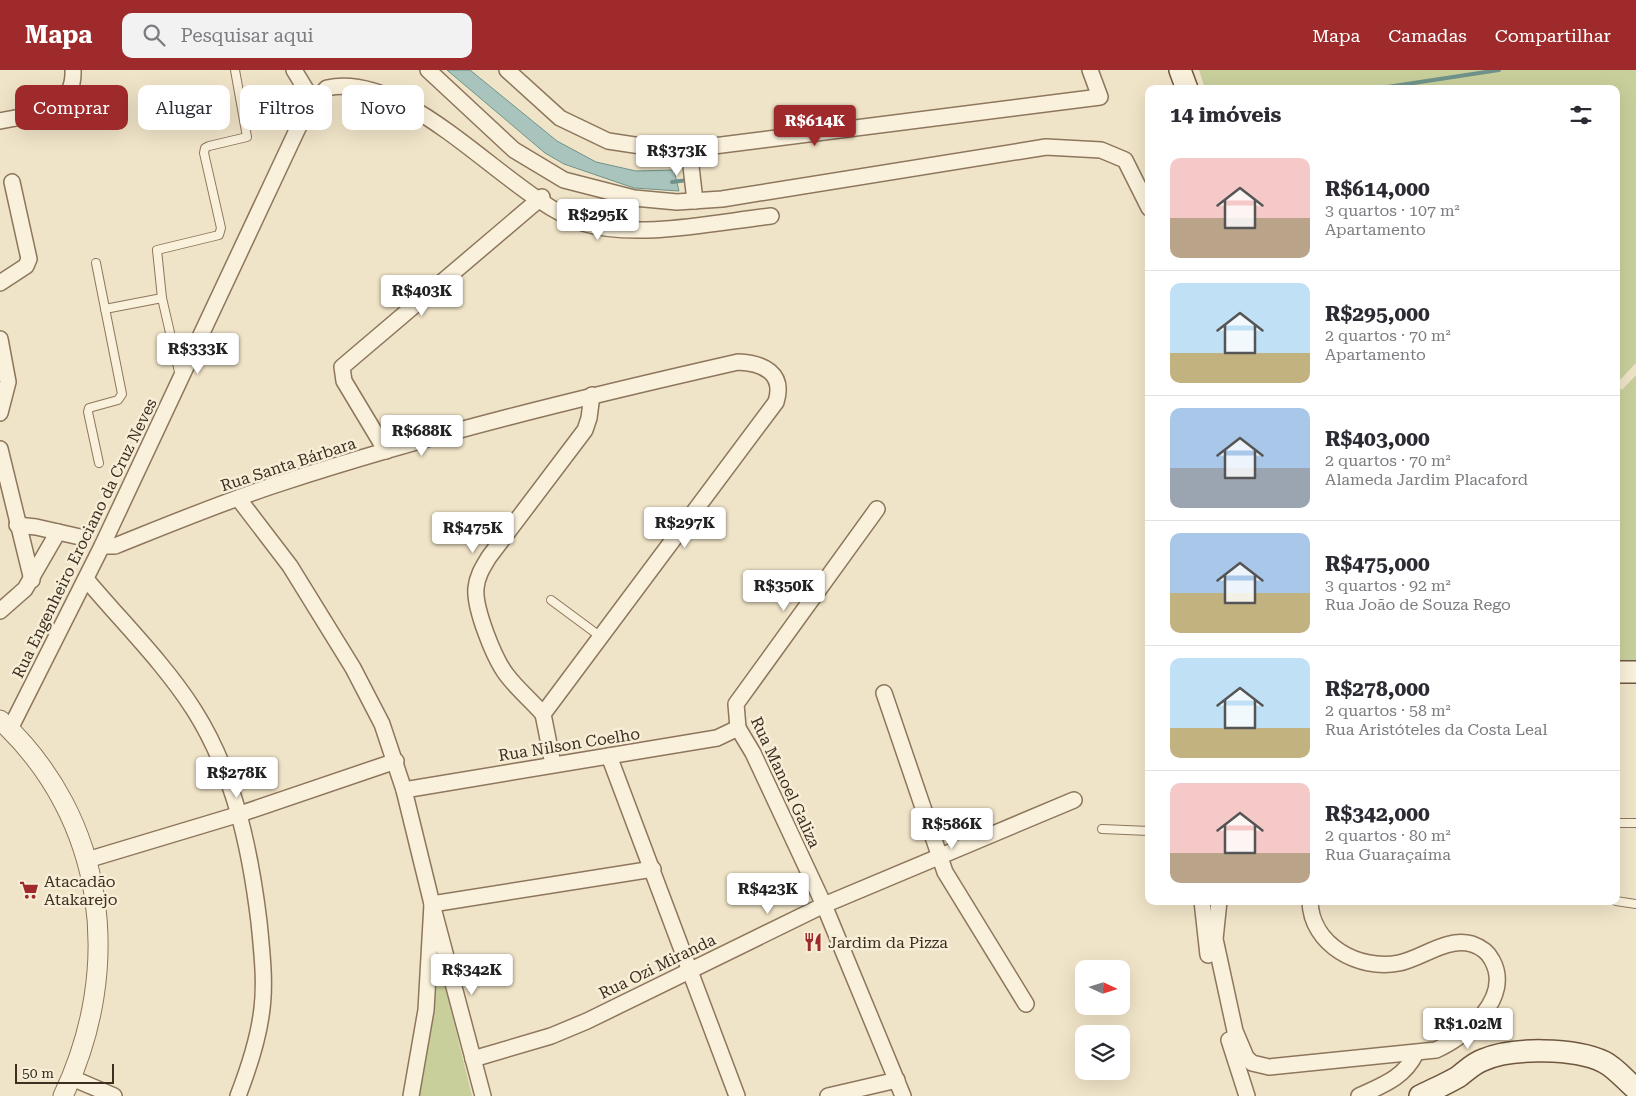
<!DOCTYPE html>
<html lang="pt">
<head>
<meta charset="utf-8">
<style>
  body { margin:0; font-family:"Roboto Serif",serif; background:#f2f2f3; color:#2b2b33; height:100vh; display:flex; flex-direction:column; font-size:19px; white-space:nowrap }
  * { box-sizing:border-box; margin:0 }
  p { font-size:16px; color:#7c7c81 }
  .icon { flex:none; width:28px; height:28px; fill:none; stroke:currentColor; stroke-width:2; stroke-linecap:round; stroke-linejoin:round }
  .map { position:relative; flex:1; overflow:hidden }
  .side { position:absolute; left:1145px; top:15px; width:475px; height:820px; display:flex; flex-direction:column; background:#fff; border-radius:10px; box-shadow:0 5px 20px #0002 }
  .side>* { flex:none }
  .guide { position:absolute; left:15px; top:15px; width:475px; height:45px; display:flex; gap:10px }
  .needle { width:32px; rotate:94deg }
  .tools { position:absolute; left:1075px; top:890px; display:grid; gap:10px }
  .tools a { display:grid; place-items:center; width:55px; height:55px; border-radius:10px; background:#fff; box-shadow:0 5px 20px #0002; font-size:25px }
  .scale { position:absolute; left:15px; bottom:12px; width:99px; box-sizing:border-box; padding-left:5px; border:2px solid #3d2e20; border-top:0; font-size:14px; line-height:18px; white-space:nowrap; color:#3d2e20; -webkit-text-stroke:4px #f7eed8; paint-order:stroke }
  .price { position:absolute; translate:-50% -42px; padding:0 11px; border-radius:5px; background:#fff; color:#222; font-size:16px; line-height:32px; filter:drop-shadow(0 1px 2px #0008) }
  .price::after { content:''; position:absolute; left:50%; top:30px; width:15px; height:11px; margin-left:-8px; background:inherit; clip-path:polygon(0 0,100% 0,50% 100%) }
  .price.on { background:#9e2a2b; color:#fff }
  ul { padding:0; list-style:none }
  li { display:flex; align-items:center; gap:15px; height:125px; padding:0 25px }
  li+li { border-top:1px solid #e1e1e2 }
  li span { display:grid; place-items:center; flex:none; width:140px; height:100px; border-radius:10px; color:#555 }
  li>.icon { margin-inline-start:auto }
  span .icon { width:60px; height:60px; fill:#fffc; stroke-width:1 }
  li b { font-size:21px }
  h2 { display:flex; justify-content:space-between; align-items:center; height:60px; padding:0 25px; font-size:21px }
  .pill { padding:0 18px; border-radius:10px; background:#fff; box-shadow:0 5px 20px #0002; font-size:18px; line-height:45px }
  .pill.on { background:#9e2a2b; color:#fff }
  header { display:flex; align-items:center; gap:30px; box-sizing:border-box; height:70px; padding:0 25px; background:#9e2a2b; color:#fff }
  header strong { font-size:24px }
  nav { display:flex; gap:28px; margin-inline-start:auto; font-size:18px }
  .search { width:350px; height:45px; background:#f2f2f3; display:flex; align-items:center; gap:12px; box-sizing:border-box; padding:0 18px; border-radius:10px; color:#7c7c81; font-size:19px }
  .map>svg:first-child { display:block }
  .green { fill:#c9cf9b }
  .water { fill:#a9c4bc; stroke:#6f938a }
  .lines { fill:none; stroke-linecap:round; stroke-linejoin:round }
  .stream { stroke:#6f938a; stroke-width:4 }
  .service-casing { stroke:#8d765c; stroke-width:10 }
  .minor-casing { stroke:#8d765c; stroke-width:18 }
  .tertiary-casing { stroke:#8d765c; stroke-width:21 }
  .secondary-casing { stroke:#6f573f; stroke-width:24 }
  .service { stroke:#faf1dc; stroke-width:8 }
  .minor { stroke:#faf1dc; stroke-width:15 }
  .tertiary { stroke:#faf1dc; stroke-width:19 }
  .secondary { stroke:#faf1dc; stroke-width:21 }
  .labels { text-anchor:middle; stroke-width:5; stroke-linejoin:round; paint-order:stroke }
  .street-label { font-size:16px; fill:#3d2e20; stroke:#f7eed8 }
  .poi-label { font-size:16px; fill:#3d2e20; stroke:#f7eed8; text-anchor:start }
</style>
</head>
<body>
<header>
<strong>Mapa</strong>
<div class="search"><svg class="icon" aria-label="search" viewBox="0 0 24 24"><circle cx="10" cy="10" r="6"/><path d="M15 15l6 6"/></svg>Pesquisar aqui</div>
<nav><a>Mapa</a><a>Camadas</a><a>Compartilhar</a></nav>
</header>
<div class="map">
<svg width="1636" height="1026" viewBox="0 0 1636 1026">
  <rect width="100%" height="100%" fill="#f0e4c8"/>
  <g class="green">
    <polygon points="1199,0 1636,0 1636,293 1619,311 1616,307 1616,19 1205,19"/>
    <polygon points="1636,305 1636,592 1616,593 1616,315 1622,320"/>
    <polygon points="437,883 472,1026 419,1026 432,956"/>
  </g>
  <polygon class="water" points="447,0 470,0 557,71 596,92 636,101 674,100 679,121 634,118 564,94 545,83"/>
  <g class="lines">
    <g class="stream">
      <polyline points="1374,19 1499,0"/>
      <polyline points="672,112 688,110"/>
    </g>
    <g class="service-casing">
      <g id="service">
        <polyline points="96,193 122,324 118,330 89,338 88,342 99,393"/>
        <polyline points="105,239 162,228"/>
        <polyline points="180,306 162,228 157,180 219,165 221,158 204,83 205,78 209,76 247,67 235,0"/>
        <polyline points="551,530 601,567"/>
        <polyline points="1616,753 1636,753"/>
        <polyline points="1102,759 1149,761"/>
        <polyline points="1616,831 1636,834"/>
      </g>
    </g>
    <g class="minor-casing">
      <g id="minor">
        <polyline points="294,0 314,33"/>
        <polyline points="428,0 514,80 564,110 634,128 677,132 722,129 1046,77 1101,80 1125,90 1149,138"/>
        <polyline points="507,0 560,48 608,71 674,81 1100,27 1090,0"/>
        <path d="M0 51C32 44 75 43 73 0"/>
        <polyline points="689,79 695,131"/>
        <polyline points="0,213 26,196 29,189 12,112"/>
        <polyline points="0,269 8,312 0,343"/>
        <polyline points="0,379 32,510"/>
        <polyline points="386,381 344,311 342,297 542,127"/>
        <polyline points="238,428 290,496 353,598 382,654 404,720 432,834 426,940 411,1026"/>
        <polyline points="877,439 736,634 738,658 753,683 824,835 903,1026"/>
        <polyline points="17,455 36,457 80,467"/>
        <path d="M102 476H115C170 454 225 431 281 413 431 364 584 327 738 292 763 293 785 303 776 332L543 644 553 694"/>
        <path d="M86 509C122 552 164 593 194 640 234 703 250 778 259 852 262 883 266 915 261 946 257 974 248 1000 238 1026"/>
        <polyline points="0,541 25,519 58,462"/>
        <polyline points="884,623 945,802 1026,934"/>
        <path d="M543 644C531 630 517 619 506 604 494 588 474 538 476 518 477 506 483 497 489 487L585 360 589 348 592 325"/>
        <path d="M10 659 102 476 298 58C307 44 315 29 327 18 412 0 510 130 583 153 635 170 717 152 771 146"/>
        <polyline points="609,686 737,1026"/>
        <polyline points="404,720 717,668 738,658"/>
        <polyline points="87,790 240,744 396,691"/>
        <polyline points="1202,831 1208,885"/>
        <path d="M1219 831 1215 869 1235 961 1246 987 1252 993 1269 997 1436 980C1466 967 1513 928 1492 890 1488 882 1481 877 1472 874 1446 867 1423 888 1399 893 1359 901 1311 875 1310 831"/>
        <polyline points="1229,970 1247,1026"/>
        <polyline points="473,989 551,966 587,951 824,835 1074,730"/>
        <polyline points="72,1008 114,1026"/>
        <polyline points="483,1026 432,834 653,799"/>
        <polyline points="828,1026 897,1010"/>
        <path d="M1359 1026C1383 1015 1404 1008 1416 983"/>
      </g>
    </g>
    <g class="tertiary-casing">
      <path id="tertiary" d="M0 650C107 749 124 898 63 1026"/>
    </g>
    <g class="secondary-casing">
      <g id="secondary">
        <polyline points="1180,0 1187,19"/>
        <polyline points="1616,602 1636,602"/>
        <path d="M1420 1026C1432 1020 1446 1014 1458 1007 1466 1001 1474 993 1483 990 1511 977 1576 978 1604 992 1616 998 1626 1011 1636 1019"/>
      </g>
    </g>
    <use href="#service" class="service"/>
    <use href="#minor" class="minor"/>
    <use href="#tertiary" class="tertiary"/>
    <use href="#secondary" class="secondary"/>
  </g>
  <defs>
    <g id="supermarket-bare" transform="scale(1.5)"><path d="M-6-5.5h2.5l.6 2H6L4.5 2H-2.5L-4.4-4H-6ZM-1.5 3.2a1.3 1.3 0 1 0 .1 0ZM3 3.2a1.3 1.3 0 1 0 .1 0Z" fill="#9e2a2b" stroke="#f7eed8" stroke-width="2.5" paint-order="stroke"/></g>
    <g id="restaurant-bare" transform="scale(1.5)"><path d="M-5-6h1v4h1v-4h1v4h1v-4h1v5L-1.5 .5V6h-2V.5L-5-1ZM5-6V6H3V1.5H1.5Q1.5-4 5-6Z" fill="#9e2a2b" stroke="#f7eed8" stroke-width="2.5" paint-order="stroke"/></g>
  </defs>
  <g fill-rule="evenodd">
    <use href="#supermarket-bare" x="29" y="820"/>
    <use href="#restaurant-bare" x="813" y="872"/>
  </g>
  <g class="labels">
    <g class="street-label">
      <text transform="translate(288 394) rotate(-18)" y="6">Rua Santa Bárbara</text>
      <text transform="translate(84 468) rotate(-64)" y="6">Rua Engenheiro Erociano da Cruz Neves</text>
      <text transform="translate(569 674) rotate(-9)" y="6">Rua Nilson Coelho</text>
      <text transform="translate(786 712) rotate(65)" y="6">Rua Manoel Galiza</text>
      <text transform="translate(657 896) rotate(-26)" y="6">Rua Ozi Miranda</text>
    </g>
    <g class="poi-label">
      <text x="44" y="817">Atacadão<tspan x="44" dy="18">Atakarejo</tspan></text>
      <text x="828" y="878">Jardim da Pizza</text>
    </g>
  </g>
</svg>
<div class="tools">
<a><svg class="needle" viewBox="-14 -14 28 28"><path d="M0-13l5 13h-10z" fill="#e53935"/><path d="M0 13l5-13h-10z" fill="#7c7c81"/></svg></a>
<a><svg class="icon" aria-label="layers" viewBox="0 0 24 24"><path d="M12 4l9 5-9 5-9-5zM3 14l9 5 9-5"/></svg></a>
</div>
<div class="scale">50 m</div>
<b class="price on" style="left:815px;top:77px">R$614K</b>
<b class="price" style="left:677px;top:107px">R$373K</b>
<b class="price" style="left:598px;top:171px">R$295K</b>
<b class="price" style="left:422px;top:247px">R$403K</b>
<b class="price" style="left:198px;top:305px">R$333K</b>
<b class="price" style="left:422px;top:387px">R$688K</b>
<b class="price" style="left:685px;top:479px">R$297K</b>
<b class="price" style="left:473px;top:484px">R$475K</b>
<b class="price" style="left:784px;top:542px">R$350K</b>
<b class="price" style="left:237px;top:729px">R$278K</b>
<b class="price" style="left:952px;top:780px">R$586K</b>
<b class="price" style="left:768px;top:845px">R$423K</b>
<b class="price" style="left:472px;top:926px">R$342K</b>
<b class="price" style="left:1468px;top:980px">R$1.02M</b>
<div class="guide">
<a class="pill on">Comprar</a>
<a class="pill">Alugar</a>
<a class="pill">Filtros</a>
<a class="pill">Novo</a>
</div>
<section class="side">
<h2>14 imóveis<svg class="icon" aria-label="filters" viewBox="0 0 24 24"><path d="M4 7h16M4 17h16"/><circle cx="9" cy="7" r="2"/><circle cx="15" cy="17" r="2"/></svg></h2>
<ul>
<li><span style="background:linear-gradient(#f6c9c9 60%,#b9a48a 0)"><svg class="icon" aria-label="home" viewBox="0 0 24 24"><path d="M3 11l9-7 9 7M6 9v11h12V9"/></svg></span><div><b>R$614,000</b><p>3 quartos · 107 m²</p><p>Apartamento</p></div></li>
<li><span style="background:linear-gradient(#bfe0f5 70%,#c2b280 0)"><svg class="icon" aria-label="home" viewBox="0 0 24 24"><path d="M3 11l9-7 9 7M6 9v11h12V9"/></svg></span><div><b>R$295,000</b><p>2 quartos · 70 m²</p><p>Apartamento</p></div></li>
<li><span style="background:linear-gradient(#a9c7e8 60%,#9aa5b1 0)"><svg class="icon" aria-label="home" viewBox="0 0 24 24"><path d="M3 11l9-7 9 7M6 9v11h12V9"/></svg></span><div><b>R$403,000</b><p>2 quartos · 70 m²</p><p>Alameda Jardim Placaford</p></div></li>
<li><span style="background:linear-gradient(#a9c7e8 60%,#c2b280 0)"><svg class="icon" aria-label="home" viewBox="0 0 24 24"><path d="M3 11l9-7 9 7M6 9v11h12V9"/></svg></span><div><b>R$475,000</b><p>3 quartos · 92 m²</p><p>Rua João de Souza Rego</p></div></li>
<li><span style="background:linear-gradient(#bfe0f5 70%,#c2b280 0)"><svg class="icon" aria-label="home" viewBox="0 0 24 24"><path d="M3 11l9-7 9 7M6 9v11h12V9"/></svg></span><div><b>R$278,000</b><p>2 quartos · 58 m²</p><p>Rua Aristóteles da Costa Leal</p></div></li>
<li><span style="background:linear-gradient(#f6c9c9 70%,#b9a48a 0)"><svg class="icon" aria-label="home" viewBox="0 0 24 24"><path d="M3 11l9-7 9 7M6 9v11h12V9"/></svg></span><div><b>R$342,000</b><p>2 quartos · 80 m²</p><p>Rua Guaraçaíma</p></div></li>
</ul>
</section>
</div>
</body>
</html>
